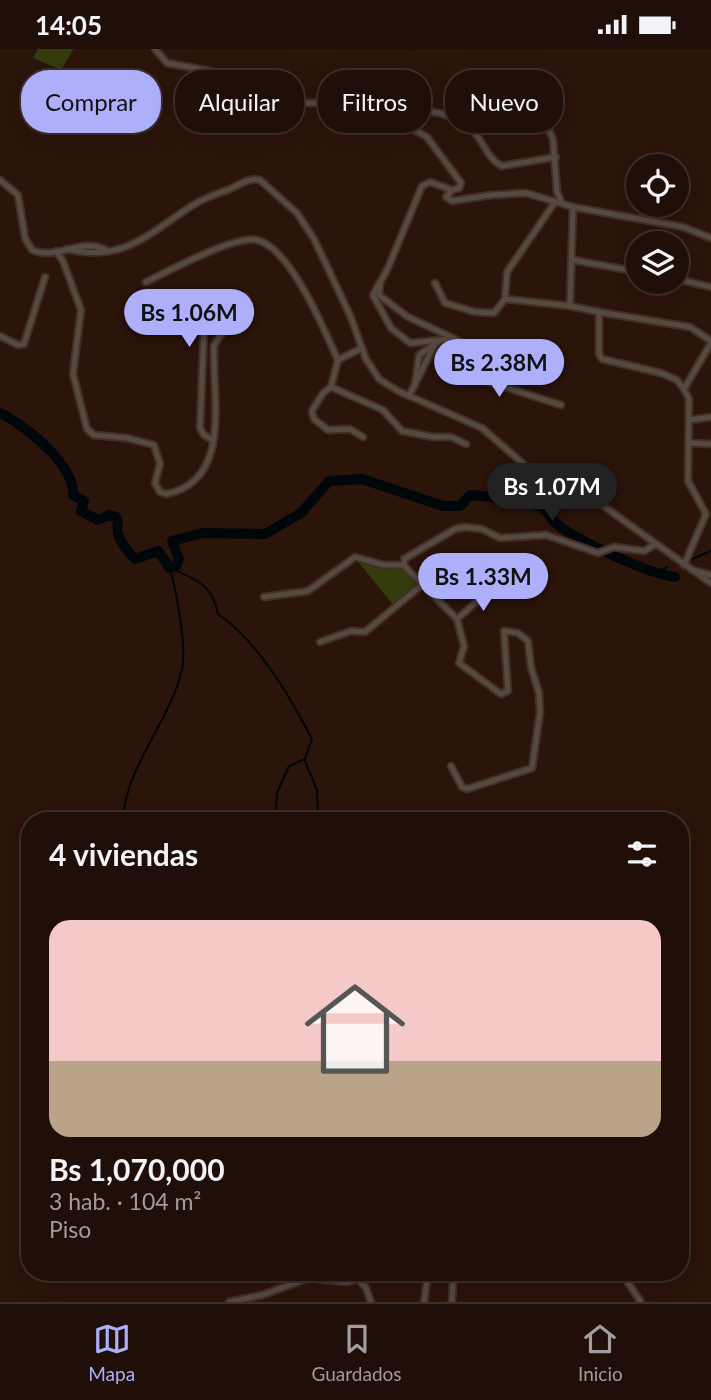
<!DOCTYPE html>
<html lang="es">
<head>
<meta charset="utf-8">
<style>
  body { margin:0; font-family:Lato,sans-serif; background:#281812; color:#f1f3f6; height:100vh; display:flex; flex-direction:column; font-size:26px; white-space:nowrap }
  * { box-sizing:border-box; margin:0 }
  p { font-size:23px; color:#a29c9c }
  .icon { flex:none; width:38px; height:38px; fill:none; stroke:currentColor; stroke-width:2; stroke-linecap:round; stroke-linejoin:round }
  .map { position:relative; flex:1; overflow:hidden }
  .side { position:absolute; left:21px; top:763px; width:668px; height:469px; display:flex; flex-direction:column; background:#200f08; border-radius:28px; box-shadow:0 7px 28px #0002,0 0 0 2px #3d2f29 }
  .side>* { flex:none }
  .guide { position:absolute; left:21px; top:21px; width:670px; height:63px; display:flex; gap:14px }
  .controls { position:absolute; left:626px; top:105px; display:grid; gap:14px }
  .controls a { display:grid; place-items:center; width:63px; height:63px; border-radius:50%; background:#200f08; box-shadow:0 7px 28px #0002,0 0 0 2px #3d2f29; font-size:35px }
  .price { position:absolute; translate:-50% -60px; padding:0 16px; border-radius:24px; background:#adaffb; color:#111; font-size:23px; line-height:46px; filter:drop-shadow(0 2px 4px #0008) }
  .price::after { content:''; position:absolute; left:50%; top:42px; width:21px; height:16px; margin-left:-10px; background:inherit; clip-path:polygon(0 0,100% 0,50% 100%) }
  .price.on { background:#222; color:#fff }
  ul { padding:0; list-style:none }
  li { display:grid; align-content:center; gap:14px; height:371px; padding:0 28px }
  li span { display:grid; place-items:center; height:217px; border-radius:21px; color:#555 }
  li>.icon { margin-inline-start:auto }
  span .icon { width:126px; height:126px; fill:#fffc; stroke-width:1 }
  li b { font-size:30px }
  h2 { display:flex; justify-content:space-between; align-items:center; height:84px; padding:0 28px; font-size:30px }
  .chip { padding:0 24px; border-radius:28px; background:#200f08; box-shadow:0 7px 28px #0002,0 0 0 2px #3d2f29; font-size:24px; line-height:63px }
  .chip.on { background:#adaffb; color:#111 }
  .status { display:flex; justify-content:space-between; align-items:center; height:49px; padding:0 35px; background:#200f08; direction:ltr }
  .status svg { height:19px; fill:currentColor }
  .dock { display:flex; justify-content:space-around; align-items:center; height:98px; border-top:2px solid #3d2f29; background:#200f08; font-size:19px; color:#a29c9c }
  .dock a { display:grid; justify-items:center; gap:4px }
  .dock .on { color:#adaffb }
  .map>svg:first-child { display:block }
  .green { fill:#343b0c }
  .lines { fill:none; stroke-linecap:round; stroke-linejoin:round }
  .stream { stroke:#00070a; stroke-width:2 }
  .river { stroke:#00070a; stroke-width:10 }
  .minor-casing { stroke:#442e25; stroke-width:9 }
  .minor { stroke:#544a42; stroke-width:5 }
</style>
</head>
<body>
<div class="status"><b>14:05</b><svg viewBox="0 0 49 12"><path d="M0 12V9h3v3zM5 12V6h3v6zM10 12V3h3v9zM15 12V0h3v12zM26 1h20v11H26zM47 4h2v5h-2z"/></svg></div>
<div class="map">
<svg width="711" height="1253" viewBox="0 0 711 1253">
  <rect width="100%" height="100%" fill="#2b140a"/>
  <g class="green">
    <polygon points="38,0 73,0 73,1 61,21 33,9"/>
    <polygon points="359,514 389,521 401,519 416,535 394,557"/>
  </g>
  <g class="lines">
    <g class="stream">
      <polyline points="690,511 711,502"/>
      <path d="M170 519C196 530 213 536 218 565 259 594 289 646 312 690L305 710 289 717 277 744 275 772"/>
      <polyline points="655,525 667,518"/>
      <polyline points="305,712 317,741 318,772"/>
      <path d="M123 769C127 715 170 673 182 620 187 598 176 542 170 519"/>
    </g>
    <path class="river" d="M0 364C25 376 75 416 73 446L84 452 81 462 98 471 109 466 116 468C120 475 116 478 118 485 120 492 129 505 135 510L158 502 170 519 176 517 179 510 172 492 202 484 265 485 301 464 329 432 362 430 443 457H460L470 446C493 448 517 450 539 457 547 460 551 471 558 476 580 493 649 525 675 528"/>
    <g class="minor-casing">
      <g id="minor">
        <polyline points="155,0 167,14 210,22 220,26 239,46 258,53 316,54 365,42 385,44 390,51 391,68 427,88 461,134 459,139 452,141 430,133 422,137 388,219 373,246 391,279 410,294 441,291"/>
        <polyline points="535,41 544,44 547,52 542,68 553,90 557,143 562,154"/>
        <path d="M390 54C415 64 442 59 466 75 482 86 485 109 502 117L556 108"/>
        <path d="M0 131 18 146 25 189 32 201C57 212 80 188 106 201"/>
        <polyline points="452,141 446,148 452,152 491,146 526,144 573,158 683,178 711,189"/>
        <polyline points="555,153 507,223 505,250 570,257 573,158"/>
        <path d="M67 200C125 215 152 181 195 155 206 148 218 145 230 140 241 135 248 129 260 131L297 164 314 190 350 266 366 310 379 330 398 342 482 379 527 418 568 435 599 454 711 534"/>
        <path d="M56 202 63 212 81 261 73 325 87 380 94 386 127 389 154 396 160 415 155 434 160 443 166 445C233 432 212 348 214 297 221 279 243 273 249 255L245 248H234L204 280 200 379 204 386 213 391"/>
        <polyline points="573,211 639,223"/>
        <polyline points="677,230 711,238"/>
        <path d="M146 233C168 222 235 186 257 191 291 199 324 281 338 311L362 299"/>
        <polyline points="435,234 445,254 475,263 494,264 505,250"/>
        <polyline points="380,235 379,246 408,268 466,295 467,301 457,314 461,324 561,356"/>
        <polyline points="570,257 599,263 599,305 602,310 661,324 677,331 684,340 689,350 688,432 706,465 684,516"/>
        <polyline points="599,263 690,278 711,292"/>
        <polyline points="0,287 18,296 24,295 45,228"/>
        <polyline points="415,336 419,306 441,291 454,290"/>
        <polyline points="331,338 338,311"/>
        <polyline points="684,340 711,294"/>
        <polyline points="409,347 434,297"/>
        <polyline points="689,371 711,368"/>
        <polyline points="363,388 350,380 328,381 314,370 312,362 323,344 331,338 383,361 402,382 433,388 451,388 466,395"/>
        <polyline points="689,394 711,395"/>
        <polyline points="692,521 711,526"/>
        <polyline points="427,540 458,516 488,518"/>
        <polyline points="264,548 308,542 355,508 384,516 403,516"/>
        <polyline points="457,570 492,539"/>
        <polyline points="320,593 351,582 365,583 423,535"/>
        <polyline points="451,717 462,738 467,740 532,719 540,664 539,644 531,618 528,592 518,584 504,582 508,642 501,645 459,614 464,597 457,570 405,518 404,510 455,480 465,478 482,480 500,489 546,486 598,504 614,498 644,502 654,496"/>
        <polyline points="429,1223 453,1230 452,1253"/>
        <polyline points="621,1223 641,1253"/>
        <polyline points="358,1230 366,1239 371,1253"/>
        <polyline points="229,1253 262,1246 309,1229 347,1233 383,1223"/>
        <polyline points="424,1253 428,1223"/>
      </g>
    </g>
    <use href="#minor" class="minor"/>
  </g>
</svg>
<div class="controls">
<a><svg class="icon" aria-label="locate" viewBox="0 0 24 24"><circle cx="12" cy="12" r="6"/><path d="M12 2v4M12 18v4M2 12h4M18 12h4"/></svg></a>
<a><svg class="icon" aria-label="layers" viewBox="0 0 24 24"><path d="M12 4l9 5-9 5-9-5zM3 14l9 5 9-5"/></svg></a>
</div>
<b class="price" style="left:189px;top:300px">Bs 1.06M</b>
<b class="price" style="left:499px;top:350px">Bs 2.38M</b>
<b class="price on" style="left:552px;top:474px">Bs 1.07M</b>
<b class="price" style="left:483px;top:564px">Bs 1.33M</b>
<div class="guide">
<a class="chip on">Comprar</a>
<a class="chip">Alquilar</a>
<a class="chip">Filtros</a>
<a class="chip">Nuevo</a>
</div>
<section class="side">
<h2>4 viviendas<svg class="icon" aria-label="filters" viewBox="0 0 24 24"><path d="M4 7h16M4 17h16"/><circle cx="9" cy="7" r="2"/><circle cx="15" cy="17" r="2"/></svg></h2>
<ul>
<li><span style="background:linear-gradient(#f6c9c9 65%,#b9a48a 0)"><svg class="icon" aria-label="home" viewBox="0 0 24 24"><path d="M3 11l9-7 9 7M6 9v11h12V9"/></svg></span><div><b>Bs 1,070,000</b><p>3 hab. · 104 m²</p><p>Piso</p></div></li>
</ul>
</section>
</div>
<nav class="dock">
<a class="on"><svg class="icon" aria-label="map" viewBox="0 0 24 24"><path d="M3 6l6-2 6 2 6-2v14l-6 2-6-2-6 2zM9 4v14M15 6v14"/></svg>Mapa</a>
<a><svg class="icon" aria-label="saved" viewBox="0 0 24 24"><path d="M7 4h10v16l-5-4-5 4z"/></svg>Guardados</a>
<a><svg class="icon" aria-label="home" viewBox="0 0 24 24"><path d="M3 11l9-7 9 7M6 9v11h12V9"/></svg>Inicio</a>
</nav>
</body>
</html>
